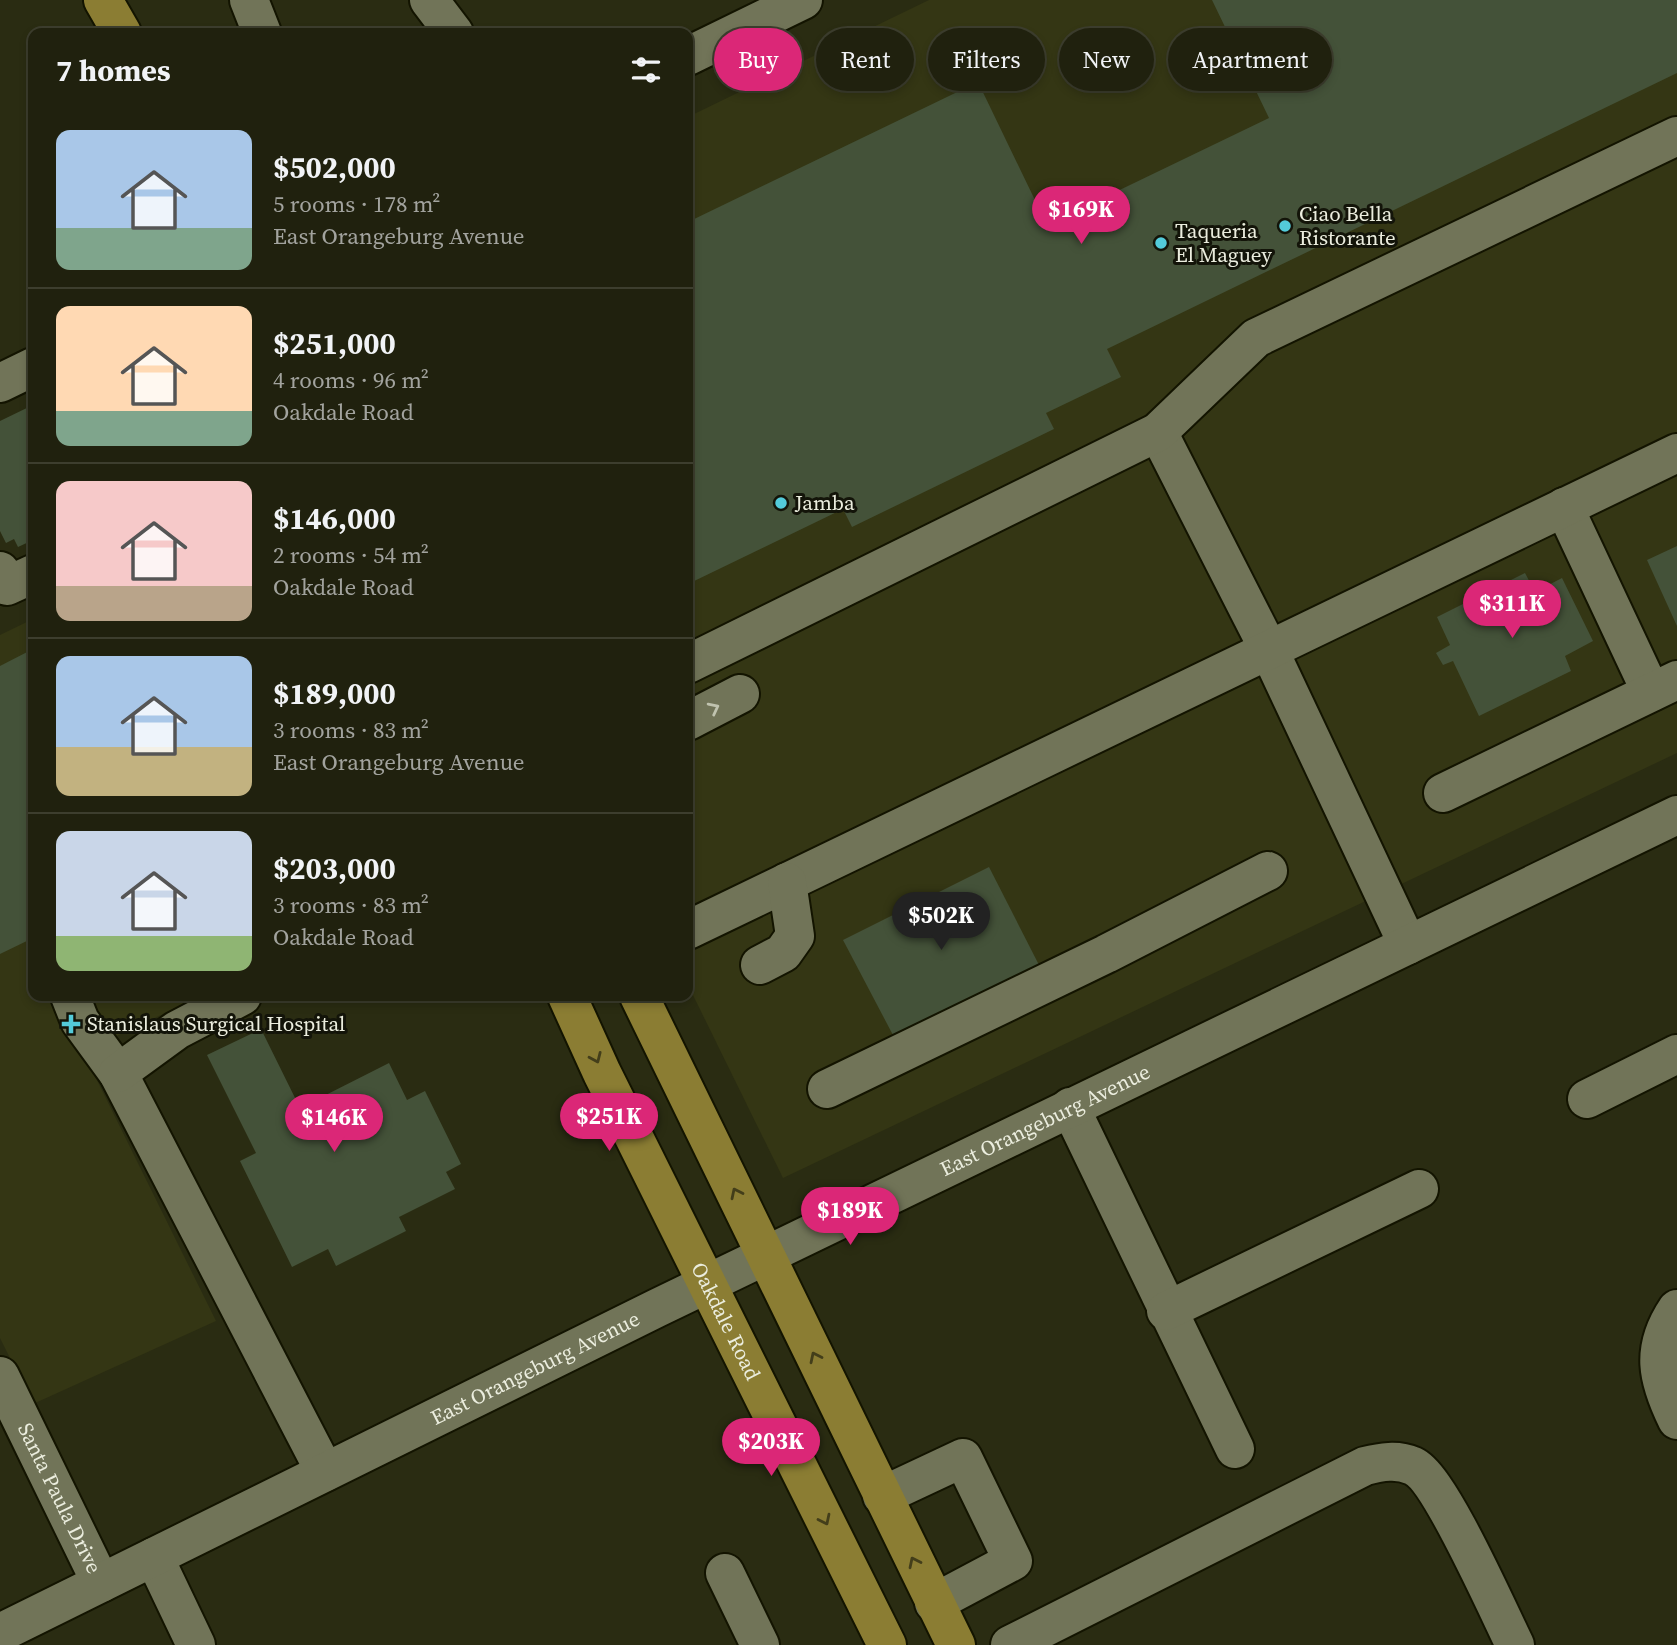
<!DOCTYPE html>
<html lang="en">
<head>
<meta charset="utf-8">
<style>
  body { margin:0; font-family:"Source Serif 4",serif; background:#2d2e1c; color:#f1f3f6; height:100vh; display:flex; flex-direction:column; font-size:26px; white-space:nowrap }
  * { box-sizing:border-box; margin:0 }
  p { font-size:23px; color:#a2a39e }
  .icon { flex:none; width:38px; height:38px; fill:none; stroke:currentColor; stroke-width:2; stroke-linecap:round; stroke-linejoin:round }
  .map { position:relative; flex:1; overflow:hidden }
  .sheet { position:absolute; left:28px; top:28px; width:665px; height:973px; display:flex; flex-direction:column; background:#20210e; border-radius:14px; box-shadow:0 4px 10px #0003,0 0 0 2px #3d3e2e }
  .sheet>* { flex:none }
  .banner { position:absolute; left:714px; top:28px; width:665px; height:63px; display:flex; gap:14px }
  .price { position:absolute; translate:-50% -60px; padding:0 16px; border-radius:24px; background:#db2777; color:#fff; font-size:23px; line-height:46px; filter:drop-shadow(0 2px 4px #0008) }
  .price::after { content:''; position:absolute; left:50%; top:42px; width:21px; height:16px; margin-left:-10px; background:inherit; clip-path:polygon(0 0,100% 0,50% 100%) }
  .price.on { background:#222; color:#fff }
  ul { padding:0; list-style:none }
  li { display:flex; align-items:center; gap:21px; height:175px; padding:0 28px }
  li+li { border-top:2px solid #3d3e2e }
  li span { display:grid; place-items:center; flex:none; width:196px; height:140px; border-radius:14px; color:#555 }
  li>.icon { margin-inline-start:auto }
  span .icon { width:84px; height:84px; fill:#fffc; stroke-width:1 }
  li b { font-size:30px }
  h2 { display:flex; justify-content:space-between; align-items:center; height:84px; padding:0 28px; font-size:30px }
  .pill { padding:0 24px; border-radius:32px; background:#20210e; box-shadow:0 4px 10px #0003,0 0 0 2px #3d3e2e; font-size:24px; line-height:63px }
  .pill.on { background:#db2777; color:#fff }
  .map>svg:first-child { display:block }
  .built { fill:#343614 }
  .building { fill:#445239 }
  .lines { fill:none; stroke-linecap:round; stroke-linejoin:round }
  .minor-casing { stroke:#131400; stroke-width:42 }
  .major-casing { stroke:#131400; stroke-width:42 }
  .minor { stroke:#717458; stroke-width:38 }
  .major { stroke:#8b7d33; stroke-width:38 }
  .oneway { stroke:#c0c3af }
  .oneway2 { stroke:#433e1a }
  .poi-dot { fill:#53cbda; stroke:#131409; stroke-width:2.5 }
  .labels { text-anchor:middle; stroke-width:6; stroke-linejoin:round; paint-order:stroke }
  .poi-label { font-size:21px; fill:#ebedde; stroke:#131409; text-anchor:start }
  .street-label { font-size:21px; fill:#ebedde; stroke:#131409 }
</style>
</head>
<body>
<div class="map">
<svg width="1677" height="1645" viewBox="0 0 1677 1645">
  <rect width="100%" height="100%" fill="#2a2c12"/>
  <g class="built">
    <polygon points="929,0 1677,0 1677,753 783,1178 688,985 688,117"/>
    <polygon points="33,619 33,996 201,996 83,1052 216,1321 33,1404 0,1338 0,635"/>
  </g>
  <g class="building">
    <polygon points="1212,0 1677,0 1677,73 1107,349 1121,377 1046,413 1054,429 852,527 843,509 688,584 688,222 978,82 1047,225 1269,118"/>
    <polygon points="33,405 33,540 18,547 14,539 6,543 0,531 0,421"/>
    <polygon points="1677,546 1677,626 1647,560"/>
    <polygon points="1525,573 1535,592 1562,578 1593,641 1565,656 1571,671 1479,716 1453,661 1443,665 1436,653 1450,645 1437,617"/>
    <polygon points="33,649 33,938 0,954 0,666"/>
    <polygon points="989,867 1039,965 894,1037 843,940"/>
    <polygon points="261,1029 300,1108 389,1063 407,1100 425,1091 461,1164 446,1172 455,1189 399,1217 406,1231 336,1266 328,1249 292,1267 240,1161 256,1153 207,1055"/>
  </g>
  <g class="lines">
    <g class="minor-casing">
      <g id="minor">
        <polyline points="249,0 262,33"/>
        <polyline points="429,0 454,33"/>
        <polyline points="688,56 803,0"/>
        <polyline points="0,383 33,367"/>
        <polyline points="1158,432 1269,650 1408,945"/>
        <polyline points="1564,507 1651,692"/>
        <polyline points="0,571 7,586 33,574"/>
        <polyline points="688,664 1158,432 1256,338 1677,136"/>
        <polyline points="688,721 740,694"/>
        <polyline points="1443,793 1677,680"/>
        <polyline points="688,930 1677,453"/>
        <polyline points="760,965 783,953 795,936 787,882"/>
        <polyline points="70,996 80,1021 118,1073 325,1472"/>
        <polyline points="118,1073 177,1030 242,996"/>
        <polyline points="827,1089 1106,954 1268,871"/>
        <polyline points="1587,1099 1677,1054"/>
        <polyline points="1070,1107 1235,1449"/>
        <path d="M1677 1309C1650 1349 1657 1379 1677 1420"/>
        <polyline points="1166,1311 1419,1189"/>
        <path id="s1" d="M0 1376 101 1583"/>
        <polyline points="882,1496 963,1458 1013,1561 934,1603"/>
        <polyline points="154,1557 196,1645"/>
        <polyline points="725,1573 760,1645"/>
        <path id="s2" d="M0 1633 657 1308 1677 815"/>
        <path d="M1010 1645 1365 1466C1381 1462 1397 1459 1413 1466 1440 1478 1499 1613 1515 1645"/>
      </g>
    </g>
    <g class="major-casing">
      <g id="major">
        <polyline points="103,0 122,33"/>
        <path id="s3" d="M567 996 602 1073 887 1645"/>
        <polyline points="639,996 956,1645"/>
      </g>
    </g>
    <use href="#minor" class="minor"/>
    <use href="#major" class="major"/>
  </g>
  <defs><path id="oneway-chevron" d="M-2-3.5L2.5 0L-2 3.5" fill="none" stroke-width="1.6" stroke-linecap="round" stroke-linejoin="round" transform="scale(1.75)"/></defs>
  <use class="oneway" href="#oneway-chevron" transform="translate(714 708) rotate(-27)"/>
  <g class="oneway2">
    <use href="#oneway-chevron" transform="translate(596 1058) rotate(66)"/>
    <use href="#oneway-chevron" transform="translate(736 1193) rotate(-116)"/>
    <use href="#oneway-chevron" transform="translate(815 1357) rotate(-116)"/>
    <use href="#oneway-chevron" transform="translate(825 1520) rotate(64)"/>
    <use href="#oneway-chevron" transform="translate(914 1562) rotate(-116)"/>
  </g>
  <g class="poi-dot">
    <circle cx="1285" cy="226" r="7"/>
    <circle cx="1161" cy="243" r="7"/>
    <circle cx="781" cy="503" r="7"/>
    <path d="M67.5 1013.5h7v7h7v7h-7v7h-7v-7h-7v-7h7z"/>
  </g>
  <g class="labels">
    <g class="poi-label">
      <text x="1299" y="221">Ciao Bella<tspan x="1299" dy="24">Ristorante</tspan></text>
      <text x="1175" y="238">Taqueria<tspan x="1175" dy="24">El Maguey</tspan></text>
      <text x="795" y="510">Jamba</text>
      <text x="87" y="1031">Stanislaus Surgical Hospital</text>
    </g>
    <g class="street-label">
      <text dy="7" stroke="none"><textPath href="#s2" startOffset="1164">East Orangeburg Avenue</textPath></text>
      <text dy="7" stroke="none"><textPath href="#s3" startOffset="362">Oakdale Road</textPath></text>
      <text dy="7" stroke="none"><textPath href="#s2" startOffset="597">East Orangeburg Avenue</textPath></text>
      <text dy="7" stroke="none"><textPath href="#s1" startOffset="136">Santa Paula Drive</textPath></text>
    </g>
  </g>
</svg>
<b class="price" style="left:1081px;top:246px">$169K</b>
<b class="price" style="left:1512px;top:640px">$311K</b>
<b class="price on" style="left:941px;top:952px">$502K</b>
<b class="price" style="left:609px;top:1153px">$251K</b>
<b class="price" style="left:334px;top:1154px">$146K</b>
<b class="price" style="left:850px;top:1247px">$189K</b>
<b class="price" style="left:771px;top:1478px">$203K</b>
<div class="banner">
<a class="pill on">Buy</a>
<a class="pill">Rent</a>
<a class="pill">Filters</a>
<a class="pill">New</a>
<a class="pill">Apartment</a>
</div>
<section class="sheet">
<h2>7 homes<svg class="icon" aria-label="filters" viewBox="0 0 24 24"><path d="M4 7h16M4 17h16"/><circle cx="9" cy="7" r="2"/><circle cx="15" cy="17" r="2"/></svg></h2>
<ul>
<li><span style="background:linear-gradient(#a9c7e8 70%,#7fa58c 0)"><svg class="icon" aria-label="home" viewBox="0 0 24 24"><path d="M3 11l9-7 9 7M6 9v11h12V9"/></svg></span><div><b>$502,000</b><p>5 rooms · 178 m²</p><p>East Orangeburg Avenue</p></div></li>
<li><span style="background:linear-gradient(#ffd9b3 75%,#7fa58c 0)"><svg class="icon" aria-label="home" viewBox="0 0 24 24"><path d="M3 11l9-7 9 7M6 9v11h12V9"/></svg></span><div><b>$251,000</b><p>4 rooms · 96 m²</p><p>Oakdale Road</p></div></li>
<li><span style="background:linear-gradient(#f6c9c9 75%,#b9a48a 0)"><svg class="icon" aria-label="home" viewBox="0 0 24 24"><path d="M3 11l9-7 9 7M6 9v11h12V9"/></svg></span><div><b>$146,000</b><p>2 rooms · 54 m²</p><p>Oakdale Road</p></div></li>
<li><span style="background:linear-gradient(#a9c7e8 65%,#c2b280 0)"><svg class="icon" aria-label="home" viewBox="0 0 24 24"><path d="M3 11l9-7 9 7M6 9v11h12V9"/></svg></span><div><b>$189,000</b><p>3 rooms · 83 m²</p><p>East Orangeburg Avenue</p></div></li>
<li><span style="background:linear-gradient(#c9d6e8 75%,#8fb573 0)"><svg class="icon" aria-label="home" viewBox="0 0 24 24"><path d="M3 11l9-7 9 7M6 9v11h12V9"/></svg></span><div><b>$203,000</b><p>3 rooms · 83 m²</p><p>Oakdale Road</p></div></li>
</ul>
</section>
</div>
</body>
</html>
